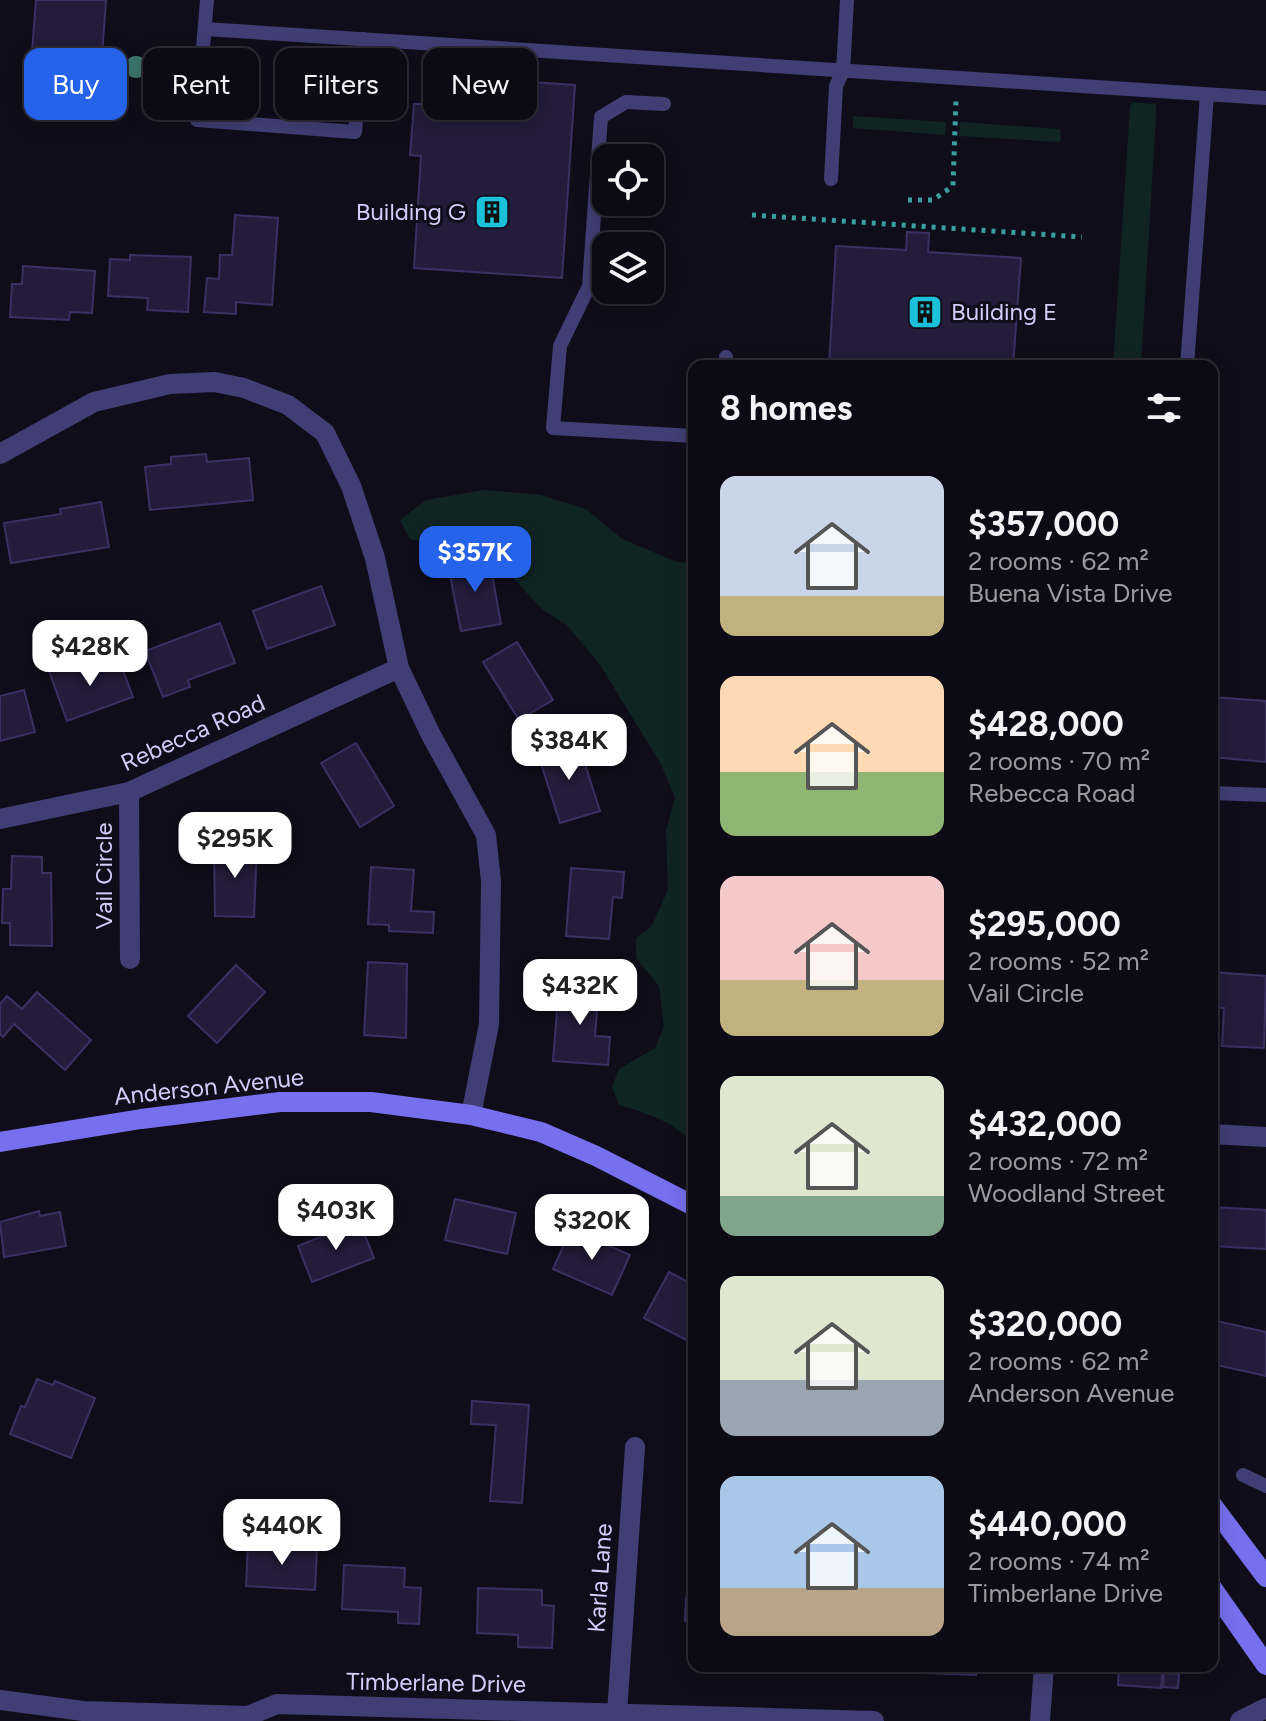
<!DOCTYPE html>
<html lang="en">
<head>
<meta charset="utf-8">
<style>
  body { margin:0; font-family:Figtree,sans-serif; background:#1a1822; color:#f1f3f6; height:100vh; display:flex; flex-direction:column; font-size:30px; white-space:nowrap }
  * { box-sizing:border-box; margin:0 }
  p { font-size:26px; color:#9a9aa0 }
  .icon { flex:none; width:44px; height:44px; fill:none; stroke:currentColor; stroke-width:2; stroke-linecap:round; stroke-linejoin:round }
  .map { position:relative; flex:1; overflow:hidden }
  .side { position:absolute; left:688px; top:360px; width:530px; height:1312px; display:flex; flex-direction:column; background:#0c0a14; border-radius:16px; box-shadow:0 4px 20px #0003,0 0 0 2px #2c2b34 }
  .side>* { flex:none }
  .top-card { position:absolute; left:24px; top:48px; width:544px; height:72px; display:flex; gap:16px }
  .fabs { position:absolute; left:592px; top:144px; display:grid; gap:16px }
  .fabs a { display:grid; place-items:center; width:72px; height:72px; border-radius:16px; background:#0c0a14; box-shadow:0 4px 20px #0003,0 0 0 2px #2c2b34; font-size:40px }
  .price { position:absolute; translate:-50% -68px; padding:0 18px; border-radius:16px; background:#fff; color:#222; font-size:26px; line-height:52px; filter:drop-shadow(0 2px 4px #0008) }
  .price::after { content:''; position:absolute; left:50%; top:48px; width:24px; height:18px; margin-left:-12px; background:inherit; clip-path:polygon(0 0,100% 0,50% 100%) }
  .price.selected { background:#2563eb; color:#fff }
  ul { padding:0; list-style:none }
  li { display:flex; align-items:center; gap:24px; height:200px; padding:0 32px }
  li span { display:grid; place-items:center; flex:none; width:224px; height:160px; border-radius:16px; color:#555 }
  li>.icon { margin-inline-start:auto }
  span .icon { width:96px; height:96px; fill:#fffc; stroke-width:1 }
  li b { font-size:34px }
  h2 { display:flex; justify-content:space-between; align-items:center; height:96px; padding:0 32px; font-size:34px }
  .chip { padding:0 28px; border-radius:16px; background:#0c0a14; box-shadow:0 4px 20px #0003,0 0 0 2px #2c2b34; font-size:28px; line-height:72px }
  .chip.selected { background:#2563eb; color:#fff }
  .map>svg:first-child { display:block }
  .green { fill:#112424 }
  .building { fill:#231c3a; stroke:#3c3063; stroke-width:2 }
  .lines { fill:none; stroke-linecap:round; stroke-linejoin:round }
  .path { stroke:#3aa09d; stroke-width:5; stroke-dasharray:4 6; stroke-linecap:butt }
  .service { stroke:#413e75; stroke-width:14 }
  .minor { stroke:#413e75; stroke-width:20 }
  .secondary { stroke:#766fee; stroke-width:20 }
  .tree { fill:#3e7871 }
  .labels { text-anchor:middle; stroke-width:6; stroke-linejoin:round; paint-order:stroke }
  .poi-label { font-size:24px; fill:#d3cdf9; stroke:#100d1b; text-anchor:end }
  .street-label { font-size:24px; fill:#d3cdf9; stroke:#100d1b }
</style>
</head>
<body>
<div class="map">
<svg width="1266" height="1721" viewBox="0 0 1266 1721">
  <rect width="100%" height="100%" fill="#100d1b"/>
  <g class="green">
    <polygon points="1132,102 1156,104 1156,115 1141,366 1113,366 1130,107"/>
    <polygon points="853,116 946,122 945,135 853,128"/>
    <polygon points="960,122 1060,129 1061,140 1059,142 959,136"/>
    <path d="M484 490 541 495 586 509 622 539 677 562 694 563V1147C678 1122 646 1113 619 1105L612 1087 619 1069 655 1048 664 1027 659 986 636 958V938L651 927 668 890 666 830 675 798 661 764 600 665 567 625 543 610 512 577 506 547C474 542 440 547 410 539L400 520 426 500Z"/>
  </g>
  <g class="building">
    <polygon points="36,0 106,0 102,56 32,51"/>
    <polygon points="426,75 575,85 562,278 414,268 421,156 410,155 414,104 425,104"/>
    <polygon points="235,215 278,218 272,305 236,302 236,314 204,312 207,278 219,279 220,255 232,255"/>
    <polygon points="907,232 929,233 928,252 1021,258 1013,366 829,366 836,246 906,250"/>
    <polygon points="130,255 191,257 188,312 147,310 148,298 108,296 110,259 130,260"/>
    <polygon points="23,266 95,271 92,313 70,312 69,320 10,317 12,284 22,284"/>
    <polygon points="206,454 207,462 249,458 253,500 150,510 145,467 171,464 171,457"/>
    <polygon points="101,502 109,547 11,563 4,523 61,514 60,509"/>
    <polygon points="489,557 501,624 461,631 448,565"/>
    <polygon points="321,586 335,625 267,649 253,611"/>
    <polygon points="220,623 235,663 188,680 190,687 163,697 145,651"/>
    <polygon points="517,642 553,700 519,720 483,662"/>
    <polygon points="77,660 82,673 119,660 133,697 67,721 49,671"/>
    <polygon points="24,690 35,732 0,741 0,696"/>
    <polygon points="1212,697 1266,701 1266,762 1212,757"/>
    <polygon points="578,742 600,811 560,823 538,754"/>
    <polygon points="356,743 394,806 360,827 321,763"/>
    <polygon points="214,844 257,845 254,917 215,916"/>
    <polygon points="12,856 42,857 42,873 51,873 52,946 10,945 10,923 2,923 3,889 11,889"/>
    <polygon points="371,867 414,870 411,911 434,912 433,933 389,931 389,925 368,924"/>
    <polygon points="571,868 624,872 622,898 613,897 609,939 566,936"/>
    <polygon points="368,962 407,964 406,1038 364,1035"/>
    <polygon points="236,965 265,992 217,1043 188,1016"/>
    <polygon points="1212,972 1266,976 1264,1048 1222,1046 1224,1008 1212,1007"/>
    <polygon points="568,981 599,984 595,1036 610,1037 608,1065 553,1061 558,997 566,997"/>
    <polygon points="37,992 91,1040 65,1070 14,1024 3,1037 0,1034 0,1004 7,996 22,1009"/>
    <polygon points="455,1199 516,1213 507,1254 445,1240"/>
    <polygon points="1212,1207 1266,1210 1266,1249 1212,1246"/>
    <polygon points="39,1211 40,1216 60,1212 66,1246 4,1257 0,1222"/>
    <polygon points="359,1221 374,1258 312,1282 298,1246"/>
    <polygon points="571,1229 630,1255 612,1295 553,1269"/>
    <polygon points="669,1272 694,1285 694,1297 688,1309 694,1312 694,1344 644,1318"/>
    <polygon points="1212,1320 1266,1332 1266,1376 1212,1364"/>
    <polygon points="37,1379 53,1385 55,1381 95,1398 71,1458 10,1434 21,1406 25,1407"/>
    <polygon points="472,1401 529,1405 522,1503 490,1501 496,1425 471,1424"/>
    <polygon points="248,1544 317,1548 315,1590 246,1586"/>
    <polygon points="344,1565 405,1568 404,1587 421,1588 419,1624 398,1623 398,1612 342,1609"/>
    <polygon points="478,1588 542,1590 542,1605 554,1606 552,1648 518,1647 518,1635 477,1633"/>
    <polygon points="686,1598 694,1599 694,1646 693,1621 685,1621"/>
    <polygon points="927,1666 976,1666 976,1675 927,1673"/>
    <polygon points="1119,1666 1163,1666 1161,1688 1118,1685"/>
    <polygon points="1164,1673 1179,1674 1178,1688 1163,1687"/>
  </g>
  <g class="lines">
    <g class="path">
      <polyline points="908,200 933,200 953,186 956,99"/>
      <polyline points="752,215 1082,237"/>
    </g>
    <g class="service">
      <polyline points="207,0 197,120 355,132 363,39"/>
      <polyline points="205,29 1266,98"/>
      <polyline points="664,104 626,102 601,117 589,286 560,346 553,428 694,436"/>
      <polyline points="831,179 836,86 843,71 847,0"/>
      <polyline points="725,366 726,357"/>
      <polyline points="1187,366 1207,95"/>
      <polyline points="1212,793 1266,795"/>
      <polyline points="1243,1475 1266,1486"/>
    </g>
    <g class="minor">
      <polyline points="0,454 94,402 170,384 215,382 244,388 288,405 325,433 351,486 375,558 399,668 431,735 486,835 491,881 489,1024 471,1115"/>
      <polyline points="129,792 130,959"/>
      <polyline points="0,819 129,792 399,668"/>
      <polyline points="1212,1134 1266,1137"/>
      <polyline points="0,1700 83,1711 248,1716 277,1704 874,1721"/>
      <polyline points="617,1713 635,1447"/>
      <polyline points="1040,1721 1044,1666"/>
      <polyline points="1240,1721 1266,1708"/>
    </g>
    <g class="secondary">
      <polyline points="0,1142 141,1119 280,1102 371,1102 471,1115 541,1132 596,1156 694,1206"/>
      <polyline points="1212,1505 1266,1577"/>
      <polyline points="1212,1588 1266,1665"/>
    </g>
  </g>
  <circle class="tree" cx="136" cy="67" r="11"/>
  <defs>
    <g id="building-square" transform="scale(1.8)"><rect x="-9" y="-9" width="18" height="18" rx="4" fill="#1ac1d9" stroke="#100d1b"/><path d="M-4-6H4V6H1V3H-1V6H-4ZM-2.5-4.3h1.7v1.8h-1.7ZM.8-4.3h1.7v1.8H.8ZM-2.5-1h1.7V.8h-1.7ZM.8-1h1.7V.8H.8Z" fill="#111"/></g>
  </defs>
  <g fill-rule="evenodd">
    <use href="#building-square" x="492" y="212"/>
    <use href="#building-square" x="925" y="312"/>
  </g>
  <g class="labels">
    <g class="poi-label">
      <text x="466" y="220">Building G</text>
      <text x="951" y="320" text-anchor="start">Building E</text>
    </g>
    <g class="street-label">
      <text transform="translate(193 733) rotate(-24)" y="8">Rebecca Road</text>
      <text transform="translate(104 876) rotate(-90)" y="8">Vail Circle</text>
      <text transform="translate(209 1087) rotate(-6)" y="8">Anderson Avenue</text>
      <text transform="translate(600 1578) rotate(-86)" y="8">Karla Lane</text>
      <text transform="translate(436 1683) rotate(1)" y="8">Timberlane Drive</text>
    </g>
  </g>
</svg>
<div class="fabs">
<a><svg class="icon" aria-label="locate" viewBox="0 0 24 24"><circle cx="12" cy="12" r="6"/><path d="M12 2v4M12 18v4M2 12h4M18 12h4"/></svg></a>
<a><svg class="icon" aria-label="layers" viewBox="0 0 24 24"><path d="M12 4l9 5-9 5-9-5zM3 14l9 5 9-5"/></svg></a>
</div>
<b class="price selected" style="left:475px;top:594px">$357K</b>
<b class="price" style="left:90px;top:688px">$428K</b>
<b class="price" style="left:569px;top:782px">$384K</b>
<b class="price" style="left:235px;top:880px">$295K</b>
<b class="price" style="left:580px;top:1027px">$432K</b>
<b class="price" style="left:336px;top:1252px">$403K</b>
<b class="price" style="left:592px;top:1262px">$320K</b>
<b class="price" style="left:282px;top:1567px">$440K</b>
<div class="top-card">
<a class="chip selected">Buy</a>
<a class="chip">Rent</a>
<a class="chip">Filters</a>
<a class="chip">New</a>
</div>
<section class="side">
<h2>8 homes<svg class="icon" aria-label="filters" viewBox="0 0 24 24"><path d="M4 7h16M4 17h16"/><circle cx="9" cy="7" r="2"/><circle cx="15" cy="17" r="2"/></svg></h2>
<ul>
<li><span style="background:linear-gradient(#c9d6e8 75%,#c2b280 0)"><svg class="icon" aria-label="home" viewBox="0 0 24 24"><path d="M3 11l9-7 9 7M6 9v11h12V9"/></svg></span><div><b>$357,000</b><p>2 rooms · 62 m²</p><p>Buena Vista Drive</p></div></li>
<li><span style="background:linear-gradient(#ffd9b3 60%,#8fb573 0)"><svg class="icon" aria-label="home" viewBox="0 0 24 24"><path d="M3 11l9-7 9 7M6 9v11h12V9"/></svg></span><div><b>$428,000</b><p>2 rooms · 70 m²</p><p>Rebecca Road</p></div></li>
<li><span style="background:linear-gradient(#f6c9c9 65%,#c2b280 0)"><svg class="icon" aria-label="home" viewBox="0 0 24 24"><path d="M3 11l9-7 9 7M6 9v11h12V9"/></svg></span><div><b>$295,000</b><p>2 rooms · 52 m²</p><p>Vail Circle</p></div></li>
<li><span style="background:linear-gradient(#dfe7d0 75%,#7fa58c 0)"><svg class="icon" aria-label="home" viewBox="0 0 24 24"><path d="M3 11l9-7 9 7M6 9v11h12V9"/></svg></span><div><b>$432,000</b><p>2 rooms · 72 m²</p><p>Woodland Street</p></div></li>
<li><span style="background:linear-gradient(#dfe7d0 65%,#9aa5b1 0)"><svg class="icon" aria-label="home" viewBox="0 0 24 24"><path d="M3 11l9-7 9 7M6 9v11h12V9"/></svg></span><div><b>$320,000</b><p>2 rooms · 62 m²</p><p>Anderson Avenue</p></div></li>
<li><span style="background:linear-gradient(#a9c7e8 70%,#b9a48a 0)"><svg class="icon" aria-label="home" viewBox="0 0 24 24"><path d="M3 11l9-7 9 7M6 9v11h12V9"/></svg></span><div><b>$440,000</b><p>2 rooms · 74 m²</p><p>Timberlane Drive</p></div></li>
</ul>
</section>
</div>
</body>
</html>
